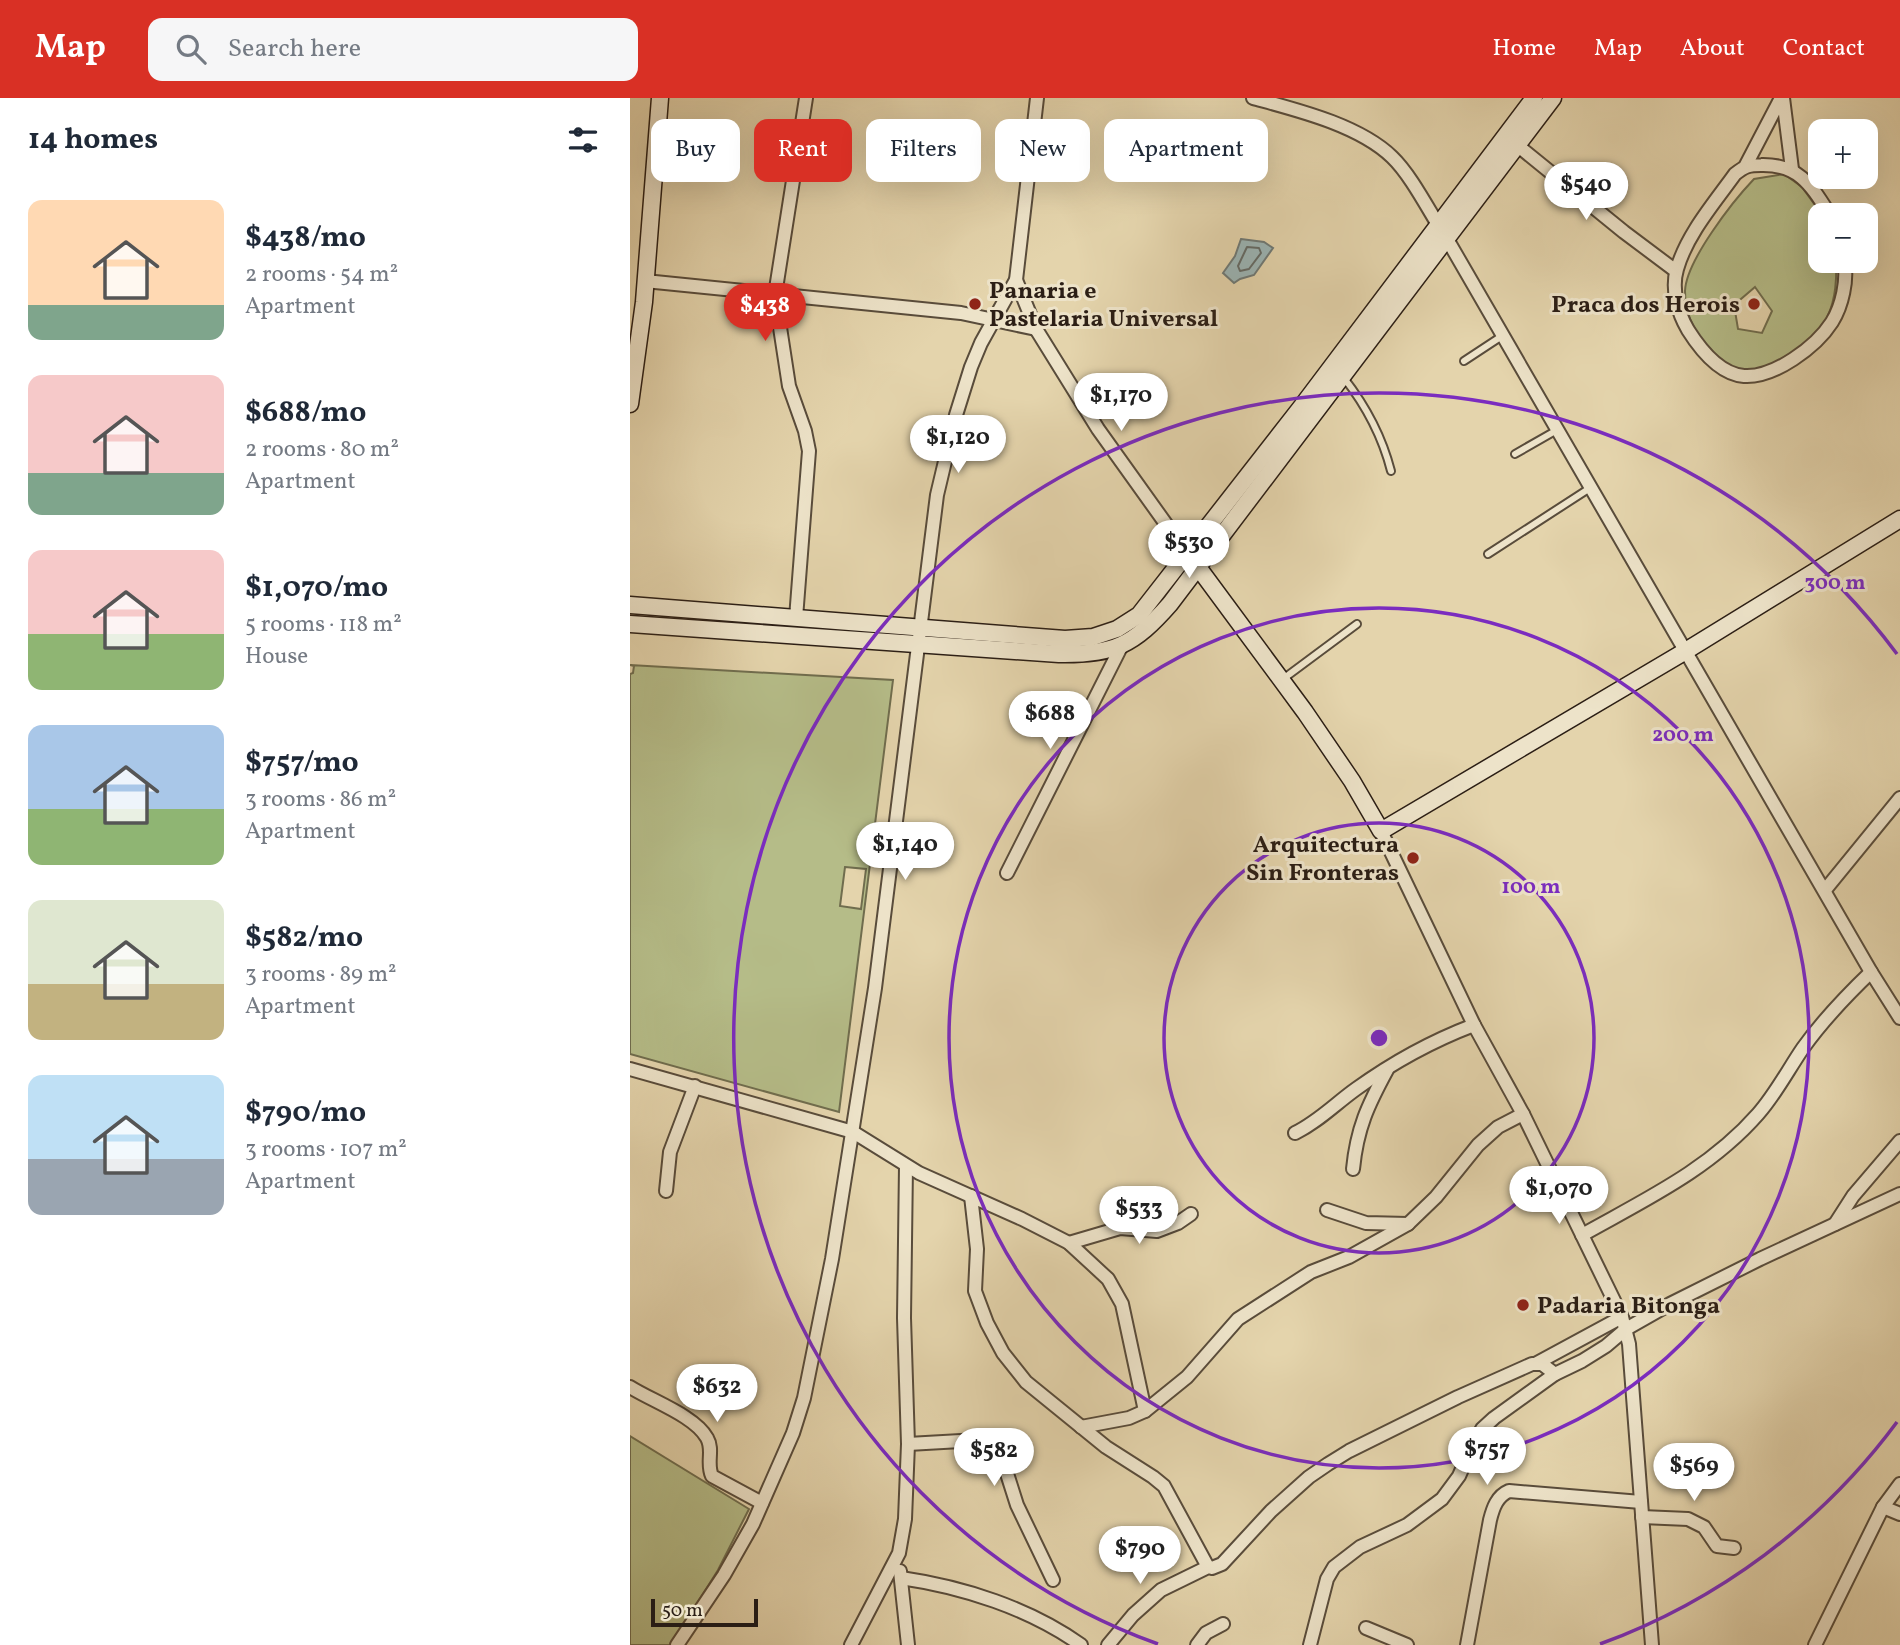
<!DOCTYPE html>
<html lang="en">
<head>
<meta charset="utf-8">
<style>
  body { margin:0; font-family:Vollkorn,serif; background:#f6f6f7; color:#1f2937; height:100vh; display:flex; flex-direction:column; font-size:26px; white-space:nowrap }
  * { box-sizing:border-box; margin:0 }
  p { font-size:23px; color:#747a83 }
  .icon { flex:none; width:38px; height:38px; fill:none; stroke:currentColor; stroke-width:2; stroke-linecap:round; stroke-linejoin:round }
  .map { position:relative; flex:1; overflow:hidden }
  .side { display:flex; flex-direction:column; background:#fff; width:630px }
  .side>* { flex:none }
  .top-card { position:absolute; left:21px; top:21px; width:665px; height:63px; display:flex; gap:14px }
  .controls { position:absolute; left:1178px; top:21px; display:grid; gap:14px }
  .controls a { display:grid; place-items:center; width:70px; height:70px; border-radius:14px; background:#fff; box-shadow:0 7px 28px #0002; font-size:35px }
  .scale { position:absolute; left:21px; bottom:18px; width:107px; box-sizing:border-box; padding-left:7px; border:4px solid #2b1e15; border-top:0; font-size:19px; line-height:24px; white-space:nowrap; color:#2b1e15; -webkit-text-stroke:5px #ede3c9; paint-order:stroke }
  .price { position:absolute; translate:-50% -60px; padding:0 16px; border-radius:24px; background:#fff; color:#222; font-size:23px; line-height:46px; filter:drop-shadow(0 2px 4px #0008) }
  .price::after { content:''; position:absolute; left:50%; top:42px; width:21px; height:16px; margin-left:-10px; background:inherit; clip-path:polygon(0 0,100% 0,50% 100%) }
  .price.current { background:#d93025; color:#fff }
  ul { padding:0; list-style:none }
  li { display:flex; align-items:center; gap:21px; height:175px; padding:0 28px }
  li span { display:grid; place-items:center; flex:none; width:196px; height:140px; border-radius:14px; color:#555 }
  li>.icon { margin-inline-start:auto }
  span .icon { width:84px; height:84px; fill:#fffc; stroke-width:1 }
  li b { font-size:30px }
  h2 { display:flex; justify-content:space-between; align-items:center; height:84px; padding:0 28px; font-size:30px }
  .chip { padding:0 24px; border-radius:14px; background:#fff; box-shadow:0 7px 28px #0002; font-size:24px; line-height:63px }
  .chip.current { background:#d93025; color:#fff }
  header { display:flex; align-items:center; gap:42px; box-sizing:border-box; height:98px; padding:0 35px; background:#d93025; color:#fff }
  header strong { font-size:33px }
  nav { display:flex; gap:38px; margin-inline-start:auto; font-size:24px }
  .search { width:490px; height:63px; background:#f6f6f7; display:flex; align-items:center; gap:18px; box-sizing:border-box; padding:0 24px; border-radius:14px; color:#747a83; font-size:26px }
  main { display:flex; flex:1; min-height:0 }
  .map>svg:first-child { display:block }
  .green { fill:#b5bc88; stroke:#706d4e; stroke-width:2; fill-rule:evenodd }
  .water { fill:#9bb5b6; stroke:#6e7976; stroke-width:2 }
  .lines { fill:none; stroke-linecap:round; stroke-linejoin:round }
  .shore { stroke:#636a66; stroke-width:2 }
  .lane-casing { stroke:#594c3b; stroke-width:10 }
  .street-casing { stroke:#594c3b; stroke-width:16 }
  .secondary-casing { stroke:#2b1e15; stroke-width:19 }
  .lane { stroke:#ede3c9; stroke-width:6 }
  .street { stroke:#ede3c9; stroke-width:12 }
  .secondary { stroke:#ede3c9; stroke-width:16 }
  .ring { fill:none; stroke:#7b2cbf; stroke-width:3.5 }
  .poi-dot { fill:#8f2418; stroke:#ede3c9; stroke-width:2.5 }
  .labels { text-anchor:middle; stroke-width:6; stroke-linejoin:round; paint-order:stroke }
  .poi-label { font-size:24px; font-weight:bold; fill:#2b1e15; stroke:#ede3c9; text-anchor:start }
  .centre { fill:#7b2cbf; stroke:#ede3c9; stroke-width:3.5 }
  .ring-label { font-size:21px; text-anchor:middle; font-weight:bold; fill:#7b2cbf; stroke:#ede3c9; stroke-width:6; stroke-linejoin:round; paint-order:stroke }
</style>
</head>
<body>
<header>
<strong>Map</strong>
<div class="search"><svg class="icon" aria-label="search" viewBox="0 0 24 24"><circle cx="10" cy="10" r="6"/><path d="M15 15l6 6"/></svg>Search here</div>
<nav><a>Home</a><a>Map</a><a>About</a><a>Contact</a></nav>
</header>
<main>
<section class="side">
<h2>14 homes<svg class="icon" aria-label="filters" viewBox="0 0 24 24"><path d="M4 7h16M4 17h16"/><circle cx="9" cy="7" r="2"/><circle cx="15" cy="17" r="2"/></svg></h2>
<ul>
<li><span style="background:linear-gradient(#ffd9b3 75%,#7fa58c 0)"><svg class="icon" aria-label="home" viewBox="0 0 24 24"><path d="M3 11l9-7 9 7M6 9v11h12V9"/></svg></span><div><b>$438/mo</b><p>2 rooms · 54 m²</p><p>Apartment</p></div></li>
<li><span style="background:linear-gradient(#f6c9c9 70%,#7fa58c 0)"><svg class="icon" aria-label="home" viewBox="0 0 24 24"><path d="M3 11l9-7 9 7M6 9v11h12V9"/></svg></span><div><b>$688/mo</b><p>2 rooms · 80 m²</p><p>Apartment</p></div></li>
<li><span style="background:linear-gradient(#f6c9c9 60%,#8fb573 0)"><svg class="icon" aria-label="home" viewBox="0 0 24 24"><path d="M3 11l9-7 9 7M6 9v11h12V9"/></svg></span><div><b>$1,070/mo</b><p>5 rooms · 118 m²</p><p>House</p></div></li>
<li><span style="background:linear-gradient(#a9c7e8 60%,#8fb573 0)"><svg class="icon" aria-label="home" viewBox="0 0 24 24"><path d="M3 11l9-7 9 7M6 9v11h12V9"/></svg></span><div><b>$757/mo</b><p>3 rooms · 86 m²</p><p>Apartment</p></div></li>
<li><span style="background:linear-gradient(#dfe7d0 60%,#c2b280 0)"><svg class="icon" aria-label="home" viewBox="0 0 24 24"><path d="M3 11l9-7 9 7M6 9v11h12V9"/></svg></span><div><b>$582/mo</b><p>3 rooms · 89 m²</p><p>Apartment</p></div></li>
<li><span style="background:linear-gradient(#bfe0f5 60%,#9aa5b1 0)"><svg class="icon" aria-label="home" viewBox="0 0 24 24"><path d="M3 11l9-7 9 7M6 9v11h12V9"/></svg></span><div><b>$790/mo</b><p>3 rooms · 107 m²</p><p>Apartment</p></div></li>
</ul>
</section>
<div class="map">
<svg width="1270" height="1547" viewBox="0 0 1270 1547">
  <rect width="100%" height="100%" fill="#e4d4ac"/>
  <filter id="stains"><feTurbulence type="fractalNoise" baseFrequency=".00286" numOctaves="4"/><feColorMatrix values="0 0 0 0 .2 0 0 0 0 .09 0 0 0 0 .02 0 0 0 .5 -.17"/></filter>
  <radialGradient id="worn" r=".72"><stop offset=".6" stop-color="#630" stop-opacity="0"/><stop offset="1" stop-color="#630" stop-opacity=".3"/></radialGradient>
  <g class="green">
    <path d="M1154 76 1172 89 1192 117H1190V163H1206C1207 184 1205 211 1191 229 1176 248 1134 277 1109 272 1096 269 1084 255 1076 246 1063 232 1055 213 1055 193 1056 163 1103 103 1124 81ZM1125 189 1142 213 1132 235 1108 231 1104 207Z"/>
    <path d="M0 567 263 582 209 1014 0 956V576L3 575 4 568ZM215 769 236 771 231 811 210 808Z"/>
    <polygon points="0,1338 119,1411 88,1472 41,1547 0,1547"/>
  </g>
  <polygon class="water" points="611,141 634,144 643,150 624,177 610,181 604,185 593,175 605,158"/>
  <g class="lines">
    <polygon class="shore" points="617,149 629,150 631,155 619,171 610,173 608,168"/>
    <g class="lane-casing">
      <g id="lane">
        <polyline points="834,263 872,238"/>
        <path d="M714 280C736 308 752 338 761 373"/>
        <polyline points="885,356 927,332"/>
        <polyline points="858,456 960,390"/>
        <polyline points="653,581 727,526"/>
      </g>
    </g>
    <g class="street-casing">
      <g id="street">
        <path d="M623 0C667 12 729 27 762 59 782 78 801 117 817 141L1241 874 1270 920"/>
        <polyline points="1153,0 1162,71"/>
        <polyline points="887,47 994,134 1046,173"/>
        <polyline points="1116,67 1151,0"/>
        <path d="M1200 117C1181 87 1169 66 1131 67 1119 67 1115 68 1105 76 1085 104 1057 136 1047 171 1041 191 1048 215 1058 232 1070 251 1090 276 1114 278 1144 280 1186 249 1202 224 1212 208 1218 182 1214 163"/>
        <polyline points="386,182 406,231 468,331 556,454"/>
        <polyline points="15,183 331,215 406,231"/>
        <polyline points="166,520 179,353 175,333 159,288 145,197 176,0"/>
        <polyline points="751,733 844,927 893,1016 992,1219 999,1246 1022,1547"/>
        <polyline points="377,775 492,547"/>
        <polyline points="1195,792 1270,700"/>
        <polyline points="0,971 223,1034 289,1075 392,1121 439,1145 478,1181 492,1206 515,1313"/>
        <path d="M665 1035C688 1024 705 1006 726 991 762 965 802 943 844 927"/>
        <path d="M723 1071C727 1030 738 1007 757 972"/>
        <polyline points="36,1093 40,1054 65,988"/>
        <polyline points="341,1098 347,1151 345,1193 357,1225 373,1255 396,1284 476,1349 523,1379 534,1388 578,1469"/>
        <polyline points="697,1112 736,1125 778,1126"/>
        <polyline points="1205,1126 1223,1098 1270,1043"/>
        <path d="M952 1137C1014 1102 1079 1072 1128 1016 1145 997 1158 972 1173 950 1193 922 1216 898 1241 874"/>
        <polyline points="439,1145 490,1130 527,1133 548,1125 561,1116"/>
        <polyline points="907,1265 992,1219"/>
        <path d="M0 1289C22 1303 65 1318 77 1340 84 1352 76 1365 82 1378L132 1405"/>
        <polyline points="451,1329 499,1320 515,1313 557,1279 608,1221 681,1174 719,1159 778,1126 806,1099 848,1047 868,1029 893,1016"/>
        <polyline points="278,1346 366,1341 387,1407 423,1482"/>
        <polyline points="1253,1409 1270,1416"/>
        <polyline points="1012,1419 1058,1421 1074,1429 1087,1448 1104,1450"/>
        <polyline points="270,1473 278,1547"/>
        <path d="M271 1480C333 1489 399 1510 451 1547"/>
        <polyline points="736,1530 777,1547"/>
        <polyline points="47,1547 94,1477 123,1426 163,1335 174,1300 202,1161 245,890 307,397 326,317 341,269 351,245 386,182 407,0"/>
        <polyline points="221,1547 269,1455 275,1421 278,1346 274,1220 276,1068"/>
        <polyline points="478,1547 503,1517 531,1492 578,1469 582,1470 592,1466 641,1413 679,1379 698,1366 719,1353 828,1299 902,1266 912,1266 925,1276"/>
        <polyline points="567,1547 576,1535 593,1526"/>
        <polyline points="680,1547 697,1481 704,1469 730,1449 777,1427 812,1401 829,1378 843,1346 852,1331 864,1320 925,1276 952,1263 976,1248 996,1231 1040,1206 1130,1161 1270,1096"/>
        <path d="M837 1547 860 1422C863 1410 867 1398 879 1393L1011 1404"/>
        <polyline points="1185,1547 1253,1409 1270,1386"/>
      </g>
    </g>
    <g class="secondary-casing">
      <g id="secondary">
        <polyline points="0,306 14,204 30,0"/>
        <polyline points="562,461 675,614 722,683 751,733 1054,554 1270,421"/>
        <polyline points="0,507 435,541 463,539 487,531 509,517 672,308 904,0"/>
        <path d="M0 526 429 556C484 557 504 547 540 506L923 0"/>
      </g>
    </g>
    <use href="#lane" class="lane"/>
    <use href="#street" class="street"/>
    <use href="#secondary" class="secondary"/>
  </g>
  <g class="ring">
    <circle cx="749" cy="940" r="215"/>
    <circle cx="749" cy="940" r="430"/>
    <path d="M1267 1324A645 645 0 0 1 970 1546M528 1546A645 645 0 1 1 1267 556"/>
  </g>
  <g class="poi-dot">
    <circle cx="345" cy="206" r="7"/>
    <circle cx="1124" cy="206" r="7"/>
    <circle cx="783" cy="760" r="7"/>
    <circle cx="893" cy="1207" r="7"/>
  </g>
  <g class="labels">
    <g class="poi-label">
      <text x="359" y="200">Panaria e<tspan x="359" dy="28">Pastelaria Universal</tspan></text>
      <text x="1110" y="214" text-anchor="end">Praca dos Herois</text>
      <text x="769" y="754" text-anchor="end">Arquitectura<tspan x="769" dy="28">Sin Fronteras</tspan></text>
      <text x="907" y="1215">Padaria Bitonga</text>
    </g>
  </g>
  <circle cx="749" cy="940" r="10" class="centre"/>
  <g class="ring-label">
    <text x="1205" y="491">300 m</text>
    <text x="1053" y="643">200 m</text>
    <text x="901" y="795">100 m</text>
  </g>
  <rect width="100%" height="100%" filter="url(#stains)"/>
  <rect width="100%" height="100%" fill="url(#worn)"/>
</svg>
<div class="controls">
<a>+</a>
<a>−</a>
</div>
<div class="scale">50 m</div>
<b class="price" style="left:956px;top:124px">$540</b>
<b class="price current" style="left:135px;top:245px">$438</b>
<b class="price" style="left:491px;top:335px">$1,170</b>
<b class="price" style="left:328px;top:377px">$1,120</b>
<b class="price" style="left:559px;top:482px">$530</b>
<b class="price" style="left:420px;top:653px">$688</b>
<b class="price" style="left:275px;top:784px">$1,140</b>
<b class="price" style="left:929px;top:1128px">$1,070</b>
<b class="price" style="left:509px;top:1148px">$533</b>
<b class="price" style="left:87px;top:1326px">$632</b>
<b class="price" style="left:857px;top:1389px">$757</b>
<b class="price" style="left:364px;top:1390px">$582</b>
<b class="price" style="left:1064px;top:1405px">$569</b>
<b class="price" style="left:510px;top:1488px">$790</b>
<div class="top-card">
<a class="chip">Buy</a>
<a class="chip current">Rent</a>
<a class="chip">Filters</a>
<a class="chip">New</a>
<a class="chip">Apartment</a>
</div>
</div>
</main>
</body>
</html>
